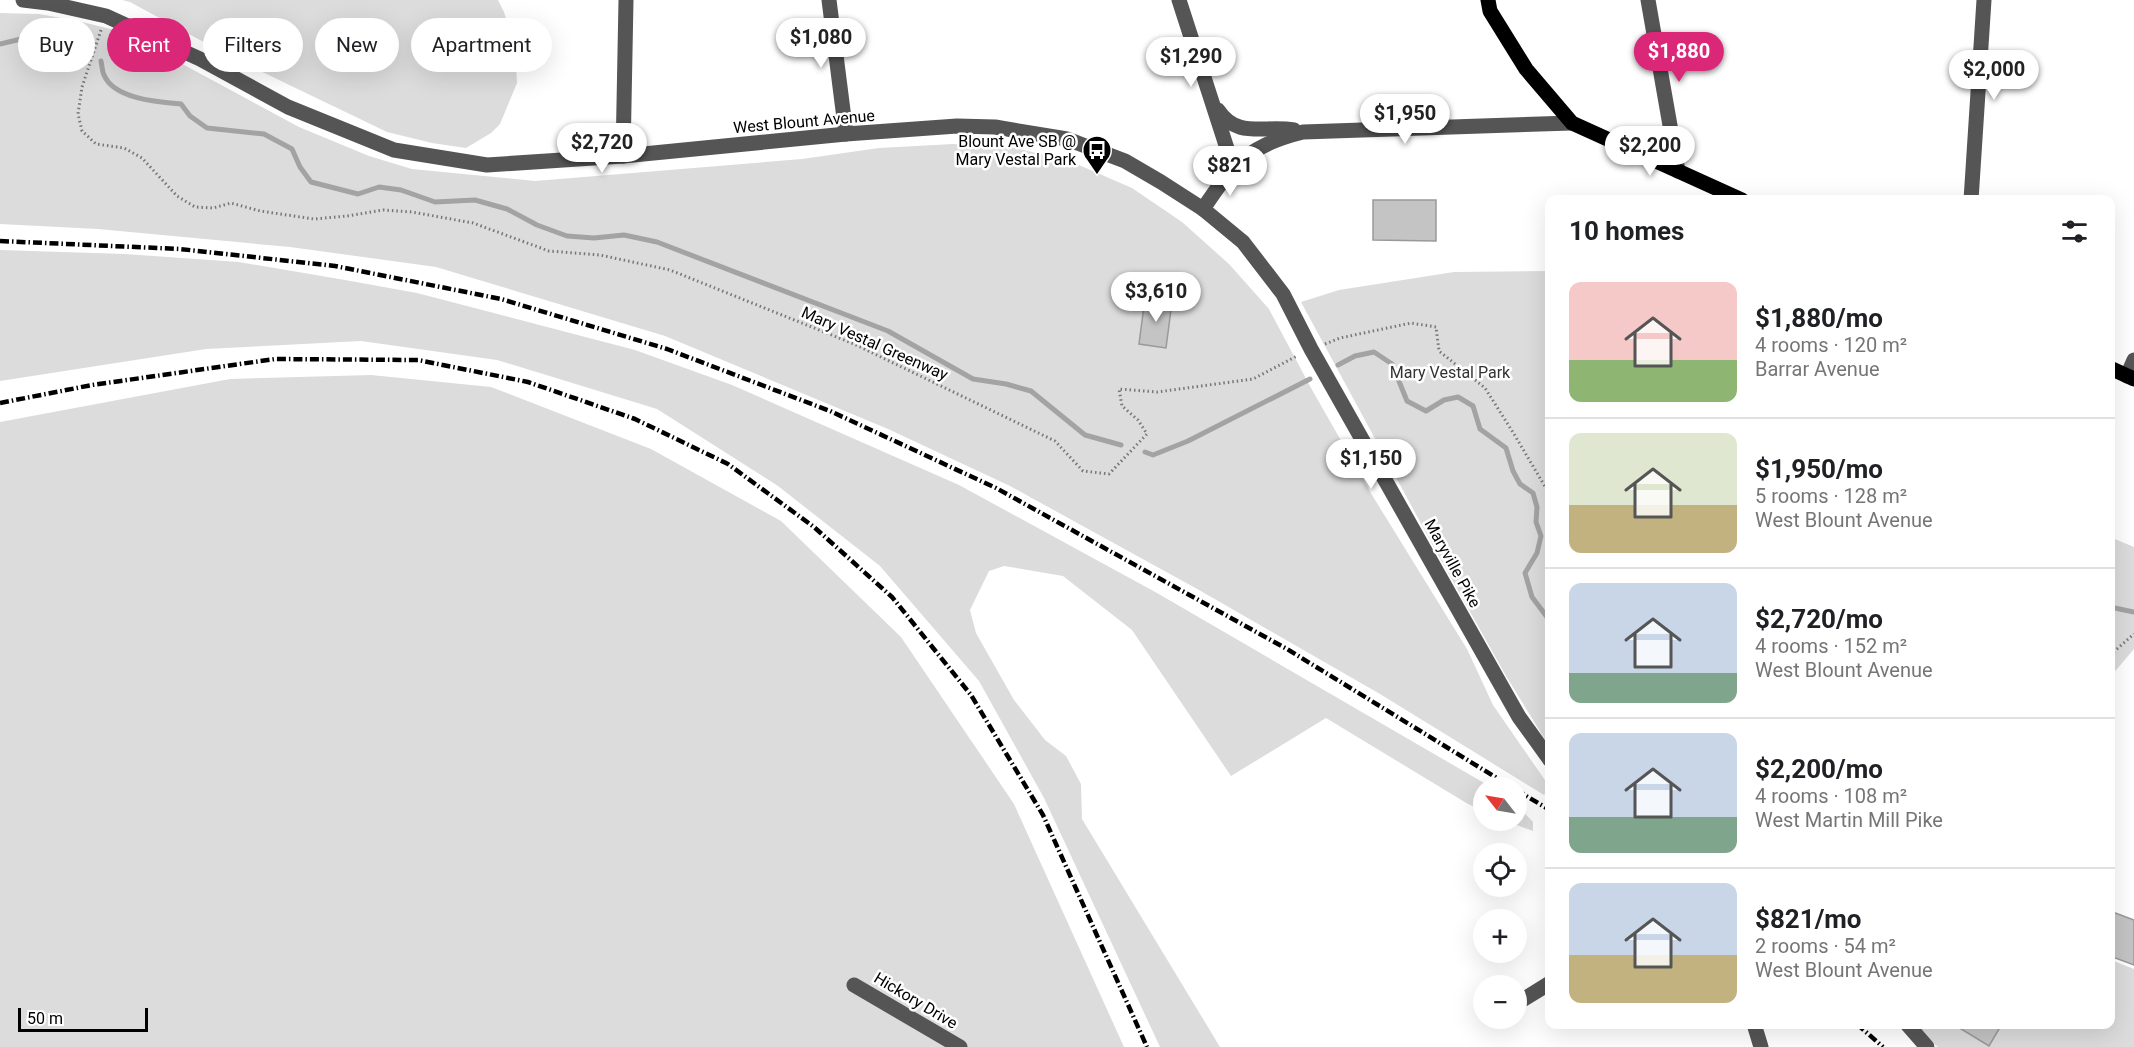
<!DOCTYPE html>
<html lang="en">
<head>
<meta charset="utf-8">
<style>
  body { margin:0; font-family:Roboto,sans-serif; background:#f6f6f6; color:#202124; height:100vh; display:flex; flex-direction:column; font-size:22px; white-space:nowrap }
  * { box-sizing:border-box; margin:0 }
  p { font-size:20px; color:#757577 }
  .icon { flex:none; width:33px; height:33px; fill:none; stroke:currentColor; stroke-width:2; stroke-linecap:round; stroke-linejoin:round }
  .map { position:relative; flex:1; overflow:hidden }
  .sheet { position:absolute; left:1545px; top:195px; width:570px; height:834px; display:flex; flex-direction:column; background:#fff; border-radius:12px; box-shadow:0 6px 24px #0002 }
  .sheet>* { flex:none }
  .guide { position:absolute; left:18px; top:18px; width:570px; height:54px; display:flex; gap:12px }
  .needle { width:39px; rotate:301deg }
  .tools { position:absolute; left:1473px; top:777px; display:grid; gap:12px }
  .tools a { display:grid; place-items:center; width:54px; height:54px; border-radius:50%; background:#fff; box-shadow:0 6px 24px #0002; font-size:30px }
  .scale { position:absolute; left:18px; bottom:15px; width:130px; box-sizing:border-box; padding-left:6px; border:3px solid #000; border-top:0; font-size:16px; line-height:21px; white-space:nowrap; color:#000; -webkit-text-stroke:4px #fff; paint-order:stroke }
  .price { position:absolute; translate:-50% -51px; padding:0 14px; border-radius:21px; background:#fff; color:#222; font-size:20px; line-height:39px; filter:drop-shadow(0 2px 3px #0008) }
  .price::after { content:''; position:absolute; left:50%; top:36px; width:18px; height:14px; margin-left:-9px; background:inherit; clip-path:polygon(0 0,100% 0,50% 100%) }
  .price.on { background:#db2777; color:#fff }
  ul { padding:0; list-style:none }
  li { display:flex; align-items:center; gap:18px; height:150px; padding:0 24px }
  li+li { border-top:2px solid #e0e0e0 }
  li span { display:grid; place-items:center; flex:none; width:168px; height:120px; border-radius:12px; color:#555 }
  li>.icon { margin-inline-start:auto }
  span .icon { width:72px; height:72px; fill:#fffc; stroke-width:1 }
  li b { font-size:26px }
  h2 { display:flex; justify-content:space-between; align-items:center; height:72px; padding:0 24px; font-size:26px }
  .pill { padding:0 21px; border-radius:27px; background:#fff; box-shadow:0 6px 24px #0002; font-size:21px; line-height:54px }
  .pill.on { background:#db2777; color:#fff }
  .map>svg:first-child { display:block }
  .green { fill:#dcdcdc }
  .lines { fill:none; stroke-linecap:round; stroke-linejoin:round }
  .stream { stroke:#a3a3a3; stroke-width:5 }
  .building { fill:#c4c4c4; stroke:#999; stroke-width:1.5 }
  .path { stroke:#777; stroke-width:3; stroke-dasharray:1.5 3; stroke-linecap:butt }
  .minor { stroke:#555; stroke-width:15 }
  .major { stroke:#000; stroke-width:15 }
  .rail { stroke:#000; stroke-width:4.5; stroke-dasharray:9 3 1.5 3; stroke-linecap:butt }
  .labels { text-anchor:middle; stroke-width:5; stroke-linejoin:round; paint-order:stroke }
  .street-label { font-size:16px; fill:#000; stroke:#fff }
  .poi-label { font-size:16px; fill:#000; stroke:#fff; text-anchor:end }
  .park-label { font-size:16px; fill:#333; stroke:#fff }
</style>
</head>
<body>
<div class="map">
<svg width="2134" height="1047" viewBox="0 0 2134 1047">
  <rect width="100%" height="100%" fill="#fff"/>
  <g class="green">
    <polygon points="122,0 498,0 504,12 515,47 517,83 500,124 491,133 466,148 432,143 387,132 233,58 130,2"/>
    <polygon points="0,13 39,14 78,21 123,32 299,127 369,156 412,169 535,181 802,159 879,148 953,144 1016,148 1072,162 1132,188 1182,222 1229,264 1269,309 1311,388 1372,495 1467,649 1493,705 1549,786 1544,795 1380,694 1199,590 1010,486 888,429 665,336 436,267 290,247 98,229 0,224"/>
    <polygon points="0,250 125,254 239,262 345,280 417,293 635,350 732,385 959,485 1157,593 1491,787 1484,788 1483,811 1468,804 1326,718 1231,776 1132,630 1063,576 1004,566 989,571 970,610 976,633 1014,700 1045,740 1066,756 1081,784 1082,819 1220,1047 1160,1047 1044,798 979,681 880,566 778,486 657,409 497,360 361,341 206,349 0,381"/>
    <polygon points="1549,271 1550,271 1549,746 1506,676 1431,542 1301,302 1339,290 1454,272"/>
    <polygon points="371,375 491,387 651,449 781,521 901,637 1014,804 1124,1047 0,1047 0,422 230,379"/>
    <polygon points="2110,537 2134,547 2134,649 2111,676"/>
    <polygon points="1517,805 1533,822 1533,831 1506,821 1516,820"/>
    <polygon points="2111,960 2134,969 2134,1047 1938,1047 1925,1037 1915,1025 2110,1024"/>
  </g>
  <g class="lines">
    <g class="stream">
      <polyline points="0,44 21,39 37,32 75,38 87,46"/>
      <path d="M101 61C102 65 102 71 104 75 114 99 158 102 181 104L190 116 207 128 264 134 292 149 300 167 311 182 358 194 379 187 401 190 435 202 475 200 507 209 537 225 567 236 594 238 624 235 657 242 888 331 973 379 1006 384 1031 391 1085 435 1121 445"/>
      <polyline points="1338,365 1355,356 1374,352 1392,364 1407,401 1426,411 1444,400 1458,397 1473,406 1480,429 1506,448 1513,471 1520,484 1533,493 1537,507 1536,522 1541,536 1537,553 1525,573 1532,597 1547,617 1550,617"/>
      <polyline points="1145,452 1153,455 1188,441 1310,379"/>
      <polyline points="2110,607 2134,612"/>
    </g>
  </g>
  <g class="building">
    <polygon points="1373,200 1436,200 1436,241 1373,240"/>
    <polygon points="1145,298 1172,302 1166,348 1139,344"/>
    <polygon points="2110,911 2134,920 2134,965 2110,956"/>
    <polygon points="1953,1024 2002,1024 1989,1046"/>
  </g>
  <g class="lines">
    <g class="path">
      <polyline points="101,30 82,87 78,114 82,131 96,144 124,148 142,158 177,196 195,207 213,208 231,203 260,211 314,219 347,216 383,210 412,212 473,223 549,251 600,255 670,270 854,344 1055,441 1083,471 1109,474 1147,434 1138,420 1122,406 1119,389 1157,392 1253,379 1297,356"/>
      <polyline points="1325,344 1340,338 1411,323 1436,327 1439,351 1485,388 1514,434 1550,495"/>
      <polyline points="2110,655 2134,634"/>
    </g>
    <g class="minor">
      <polyline points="23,0 48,3 106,16 200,59 288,107 394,150 487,165 623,156 846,134 957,126 995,127 1067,139 1125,161 1161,182 1203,209 1243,242 1283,294 1311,349 1519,717 1550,760"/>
      <polyline points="829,0 846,134"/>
      <polyline points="1179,0 1233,167"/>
      <polyline points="1648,0 1678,171"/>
      <path d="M1218 110C1237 139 1264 125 1294 130"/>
      <polyline points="623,156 626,0"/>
      <polyline points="1971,200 1984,0"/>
      <path d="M1203 209C1233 164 1249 145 1303 132L1572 123"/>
      <polyline points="2127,376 2134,360"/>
      <polyline points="854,985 960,1047"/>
      <polyline points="1516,1004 1550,983"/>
      <polyline points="1754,1024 1761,1047"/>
      <polyline points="1907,1024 1927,1047"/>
    </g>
    <g class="major">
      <polyline points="1488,0 1490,11 1526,69 1572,123 1742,200"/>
      <polyline points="2110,368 2134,379"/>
    </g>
    <g class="rail">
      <polyline points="0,241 180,249 335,266 501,299 667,349 830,411 996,488 1287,649 1513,788"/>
      <polyline points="0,403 92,385 275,359 418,360 528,382 635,419 728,464 814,527 892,597 971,695 1043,815 1147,1047"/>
      <polyline points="1516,790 1550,810"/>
      <polyline points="1857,1024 1883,1047"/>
    </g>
  </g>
  <defs>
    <g id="bus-pin" transform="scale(1.5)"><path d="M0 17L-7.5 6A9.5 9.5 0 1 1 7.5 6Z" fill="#000" stroke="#fff"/><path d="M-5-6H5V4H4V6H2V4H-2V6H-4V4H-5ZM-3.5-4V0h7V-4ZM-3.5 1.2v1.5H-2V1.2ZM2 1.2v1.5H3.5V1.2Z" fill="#fff"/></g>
  </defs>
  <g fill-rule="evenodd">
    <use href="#bus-pin" x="1097" y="150"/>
  </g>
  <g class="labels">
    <g class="street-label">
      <text transform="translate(804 121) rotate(-5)" y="6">West Blount Avenue</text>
      <text transform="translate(875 343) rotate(24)" y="6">Mary Vestal Greenway</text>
      <text transform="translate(1453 563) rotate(61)" y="6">Maryville Pike</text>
      <text transform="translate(916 1000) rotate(31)" y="6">Hickory Drive</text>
    </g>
    <g class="poi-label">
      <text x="1076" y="147">Blount Ave SB @<tspan x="1076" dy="18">Mary Vestal Park</tspan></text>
    </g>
    <g class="park-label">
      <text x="1450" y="378">Mary Vestal Park</text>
    </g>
  </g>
</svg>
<div class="tools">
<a><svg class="needle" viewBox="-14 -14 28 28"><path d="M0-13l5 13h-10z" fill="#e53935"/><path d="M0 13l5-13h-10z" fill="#757577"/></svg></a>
<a><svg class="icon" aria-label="locate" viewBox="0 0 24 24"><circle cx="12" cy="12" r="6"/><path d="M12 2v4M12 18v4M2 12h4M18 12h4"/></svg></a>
<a>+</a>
<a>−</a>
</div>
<div class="scale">50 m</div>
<b class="price" style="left:821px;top:69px">$1,080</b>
<b class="price on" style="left:1679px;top:83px">$1,880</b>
<b class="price" style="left:1191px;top:88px">$1,290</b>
<b class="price" style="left:1994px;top:101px">$2,000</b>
<b class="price" style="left:1405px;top:145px">$1,950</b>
<b class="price" style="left:602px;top:174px">$2,720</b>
<b class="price" style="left:1650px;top:177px">$2,200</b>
<b class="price" style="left:1230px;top:197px">$821</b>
<b class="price" style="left:1156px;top:323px">$3,610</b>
<b class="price" style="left:1371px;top:490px">$1,150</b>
<div class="guide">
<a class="pill">Buy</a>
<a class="pill on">Rent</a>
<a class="pill">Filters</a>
<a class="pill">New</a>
<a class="pill">Apartment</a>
</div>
<section class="sheet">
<h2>10 homes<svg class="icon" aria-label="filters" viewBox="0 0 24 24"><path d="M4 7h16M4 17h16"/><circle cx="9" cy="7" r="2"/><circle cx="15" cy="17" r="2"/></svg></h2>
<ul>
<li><span style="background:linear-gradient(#f6c9c9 65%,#8fb573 0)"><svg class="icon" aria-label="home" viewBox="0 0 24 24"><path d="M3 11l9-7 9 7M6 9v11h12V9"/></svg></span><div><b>$1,880/mo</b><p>4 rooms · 120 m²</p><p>Barrar Avenue</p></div></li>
<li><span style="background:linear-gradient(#dfe7d0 60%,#c2b280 0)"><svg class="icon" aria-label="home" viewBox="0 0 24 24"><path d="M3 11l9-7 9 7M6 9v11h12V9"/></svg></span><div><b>$1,950/mo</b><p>5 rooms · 128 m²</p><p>West Blount Avenue</p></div></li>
<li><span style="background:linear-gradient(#c9d6e8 75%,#7fa58c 0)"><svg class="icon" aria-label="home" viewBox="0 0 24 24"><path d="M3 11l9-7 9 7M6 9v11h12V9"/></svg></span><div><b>$2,720/mo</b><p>4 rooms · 152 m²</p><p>West Blount Avenue</p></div></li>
<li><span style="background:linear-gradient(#c9d6e8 70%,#7fa58c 0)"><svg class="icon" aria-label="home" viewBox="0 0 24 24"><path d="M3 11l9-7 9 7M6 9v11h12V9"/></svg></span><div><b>$2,200/mo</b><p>4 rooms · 108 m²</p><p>West Martin Mill Pike</p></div></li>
<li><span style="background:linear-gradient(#c9d6e8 60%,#c2b280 0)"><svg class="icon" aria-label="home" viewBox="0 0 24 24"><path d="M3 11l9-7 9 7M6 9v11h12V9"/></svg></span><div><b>$821/mo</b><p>2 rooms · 54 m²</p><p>West Blount Avenue</p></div></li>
</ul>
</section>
</div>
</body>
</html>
